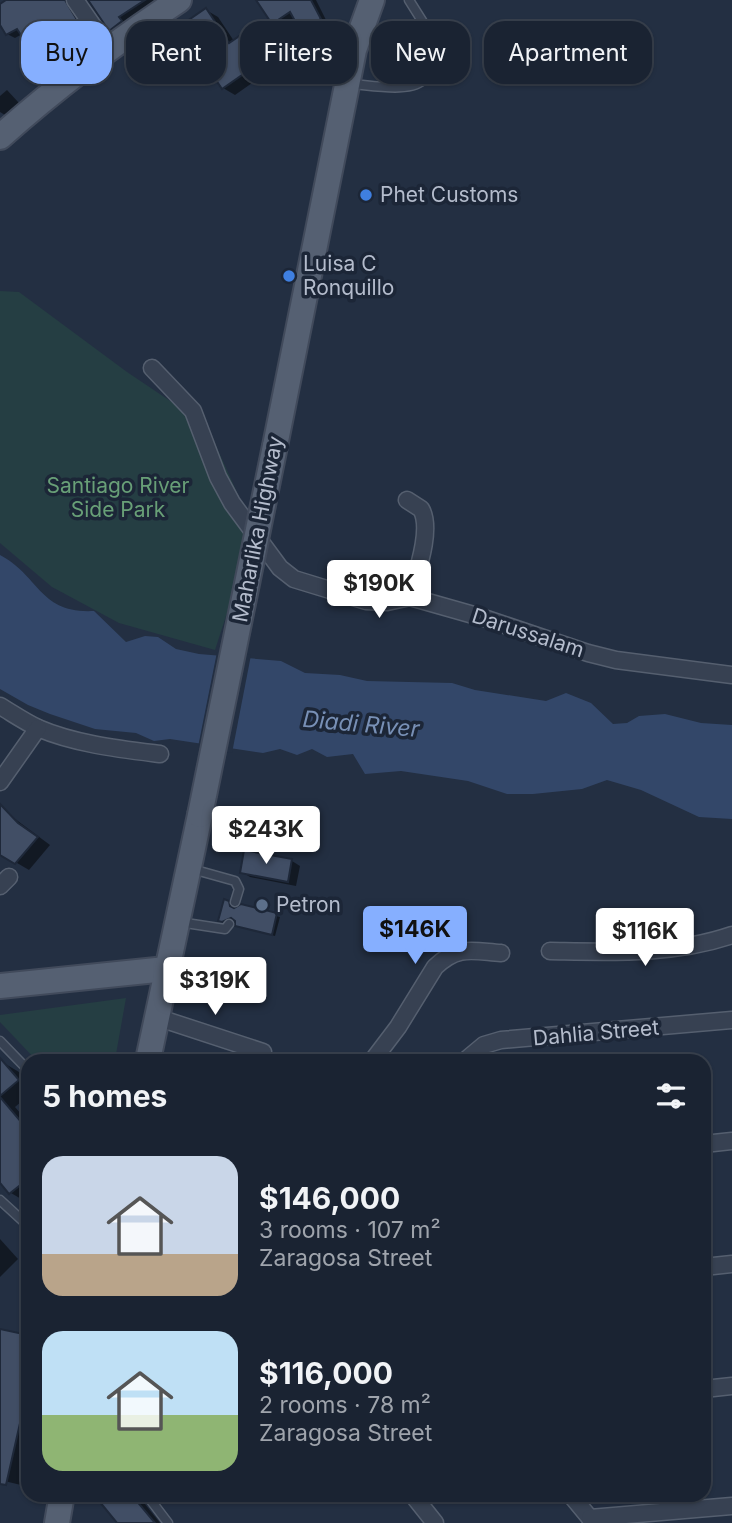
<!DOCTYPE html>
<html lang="en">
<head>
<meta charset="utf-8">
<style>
  body { margin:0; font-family:Inter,sans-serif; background:#272f3e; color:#f1f3f6; height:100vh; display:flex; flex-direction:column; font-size:26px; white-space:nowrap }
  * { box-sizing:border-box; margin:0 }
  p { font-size:23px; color:#9fa4ac }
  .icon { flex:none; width:38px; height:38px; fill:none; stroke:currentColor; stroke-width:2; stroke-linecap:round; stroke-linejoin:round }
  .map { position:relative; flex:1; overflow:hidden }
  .sheet { position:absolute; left:21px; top:1054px; width:690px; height:448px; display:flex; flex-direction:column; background:#1a2332; border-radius:21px; box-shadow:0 2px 5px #0004,0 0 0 2px #38404d }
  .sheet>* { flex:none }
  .guide { position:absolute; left:21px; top:21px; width:691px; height:63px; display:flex; gap:14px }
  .price { position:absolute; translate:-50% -60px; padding:0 16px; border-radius:7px; background:#fff; color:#222; font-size:23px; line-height:46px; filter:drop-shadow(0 2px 4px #0008) }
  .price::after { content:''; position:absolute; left:50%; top:42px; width:21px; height:16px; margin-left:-10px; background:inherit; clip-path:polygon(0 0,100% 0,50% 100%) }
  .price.active { background:#86afff; color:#111 }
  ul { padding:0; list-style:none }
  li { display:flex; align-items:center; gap:21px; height:175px; padding:0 21px }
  li span { display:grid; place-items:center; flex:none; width:196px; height:140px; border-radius:21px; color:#555 }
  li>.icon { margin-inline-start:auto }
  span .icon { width:84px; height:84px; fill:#fffc; stroke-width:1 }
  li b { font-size:30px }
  h2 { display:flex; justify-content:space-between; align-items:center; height:84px; padding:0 21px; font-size:30px }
  .tag { padding:0 24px; border-radius:21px; background:#1a2332; box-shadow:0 2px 5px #0004,0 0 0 2px #38404d; font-size:24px; line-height:63px }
  .tag.active { background:#86afff; color:#111 }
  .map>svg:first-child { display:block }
  .green { fill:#253e43 }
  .water { fill:#334769 }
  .pier { fill:#232f42 }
  .shadow { fill:#0007 }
  .building { fill:#414e65; stroke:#1e2839; stroke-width:2 }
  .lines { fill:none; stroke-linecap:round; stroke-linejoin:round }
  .lane-casing { stroke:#555f6f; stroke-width:11 }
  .street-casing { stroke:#555f6f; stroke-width:19 }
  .primary-casing { stroke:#414a5b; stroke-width:28 }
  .lane { stroke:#374152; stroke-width:8 }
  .street { stroke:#374152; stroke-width:16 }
  .primary { stroke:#556072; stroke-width:24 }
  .primary-bridge-casing { stroke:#414a5b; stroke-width:28; stroke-linecap:butt }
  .primary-bridge { stroke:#556072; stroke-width:24 }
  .shop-dot { fill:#3f7fe0; stroke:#1c2637; stroke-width:2.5 }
  .service-dot { fill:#5c6f8a; stroke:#1c2637; stroke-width:2.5 }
  .labels { text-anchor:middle; stroke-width:7; stroke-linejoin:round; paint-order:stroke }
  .poi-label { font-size:21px; fill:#b4bccc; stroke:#1c2637; text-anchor:start }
  .park-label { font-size:21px; fill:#689f77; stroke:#1c2637 }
  .street-label { font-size:21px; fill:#b4bccc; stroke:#1c2637 }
  .water-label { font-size:23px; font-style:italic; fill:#7890b6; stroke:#1c2637 }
</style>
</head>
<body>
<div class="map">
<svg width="732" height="1523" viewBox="0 0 732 1523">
  <rect width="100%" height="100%" fill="#232f42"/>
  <g class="green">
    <polygon points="0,291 19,292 127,372 200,421 212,437 254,530 215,650 119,623 52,587 0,543"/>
    <polygon points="126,998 115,1060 36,1060 0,1022 0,1015"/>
  </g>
  <path class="water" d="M0 555C40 576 39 614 94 611L126 642 145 636 158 637 176 649 199 654 281 661 305 673 340 675 367 681 452 683 475 690 546 701 566 693 591 703 613 724 627 723 639 716 665 714 701 723 732 725V819L699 817 641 790 607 780 582 789 533 794H507L468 781 401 771 365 774 353 754 327 757 312 749 297 755 280 749 263 753 170 739 154 741 136 733 95 729 50 714 28 705 0 689Z"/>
  <polygon class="pier" points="217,652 251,655 232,753 198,747"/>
  <g class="shadow">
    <polygon points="10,0 72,0 73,11 96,45 66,65 62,63 51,70 43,66 22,34 15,38 7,34 0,22 0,6"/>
    <polygon points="90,0 155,0 156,1 125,21 128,26 117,33 110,29"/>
    <polygon points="258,0 316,0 328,24 309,34 301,29 296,18 282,28 273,23"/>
    <polygon points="206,10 218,17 234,41 254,28 266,35 283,61 235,95 223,88"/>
    <polygon points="424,49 428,51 428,58 431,60 442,52 446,54 442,77 431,73 425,75 387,67"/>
    <polygon points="7,90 19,103 5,115 0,112 0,96"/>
    <polygon points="7,813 50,845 29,870 0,853 0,821"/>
    <polygon points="292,861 300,866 296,886 250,877 242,872"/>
    <polygon points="228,902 232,905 233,911 242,906 280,917 275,936 241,927 235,919 227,923 220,920"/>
    <polygon points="2,1062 19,1072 28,1083 28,1096 15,1107 28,1122 28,1203 11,1193 0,1180 0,1064"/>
    <polygon points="0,1239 18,1259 0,1277"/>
    <polygon points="28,1292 28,1304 22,1296"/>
    <polygon points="0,1331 28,1337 28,1451 21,1485 0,1480"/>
    <polygon points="109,1494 137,1494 160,1523 119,1523"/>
  </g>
  <g class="building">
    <polygon points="6,0 65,0 90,41 57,62 55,59 42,68 17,29 6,35 0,25 0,4"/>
    <polygon points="88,0 145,0 119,17 122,21 109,31"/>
    <polygon points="256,0 311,0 321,19 300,30 290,12 272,24"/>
    <polygon points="206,8 229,43 254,26 272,54 222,89 180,26"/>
    <polygon points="390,42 424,47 425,55 430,58 436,56 438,49 443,50 438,77 431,75 427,72 420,74 386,68"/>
    <polygon points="0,804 18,823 38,837 15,864 0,855"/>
    <polygon points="244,850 292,859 288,882 240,873"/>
    <polygon points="224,899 229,901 230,906 234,908 241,904 277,913 272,935 235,926 235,921 231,918 222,922 218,921"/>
    <polygon points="0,1058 19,1080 0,1096"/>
    <polygon points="0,1097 28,1130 28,1179 9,1194 0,1183"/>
    <polygon points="0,1329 28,1335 28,1388 6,1485 0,1484"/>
    <polygon points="107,1494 131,1494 155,1523 117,1523 99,1501"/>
  </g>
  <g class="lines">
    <g class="lane-casing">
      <g id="lane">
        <polyline points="409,0 431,35 431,52"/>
        <path d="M351 84C370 85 413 94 425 78"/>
        <polyline points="192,869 235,881 239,889 235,902"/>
        <polyline points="179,922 225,929 229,924"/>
        <polyline points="0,1041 28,1070"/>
        <polyline points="0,1200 24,1222"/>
        <polyline points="28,1212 24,1222 28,1233"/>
        <polyline points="146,1494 168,1523"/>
      </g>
    </g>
    <g class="street-casing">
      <g id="street">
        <polyline points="75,0 109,49"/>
        <polyline points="152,368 193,411 218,477 232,503 280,568 294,579 366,601 387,602 410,597 484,618 588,653 616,660 732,675"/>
        <path d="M407 500 421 509C433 529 416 575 410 597"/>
        <path d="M0 706C12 713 25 722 38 728 75 744 120 749 160 754"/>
        <polyline points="0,782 38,728"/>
        <polyline points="0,886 9,877"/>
        <path d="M550 951C611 952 674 955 732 935"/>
        <polyline points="156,1017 263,1052"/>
        <path d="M373 1060 398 1027 435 967C458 945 472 951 501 953"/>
        <polyline points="466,1060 484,1045 501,1040 732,1020"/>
        <polyline points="704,1144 732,1141"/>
        <polyline points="704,1267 732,1264"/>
        <polyline points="704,1389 732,1386"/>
        <polyline points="412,1494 435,1523"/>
        <polyline points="570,1494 594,1523"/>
        <polyline points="590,1518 732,1506"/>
      </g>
    </g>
    <g class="primary-casing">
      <g id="primary">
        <path d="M0 137C56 87 116 42 179 0"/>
        <polyline points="275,446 354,50 372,0"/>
        <polyline points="0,986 166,969"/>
        <polyline points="148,1060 200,815"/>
        <polyline points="57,1523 62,1494"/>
      </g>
    </g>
    <use href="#lane" class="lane"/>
    <use href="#street" class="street"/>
    <use href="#primary" class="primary"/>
    <g class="primary-bridge-casing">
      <polyline id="primary-bridge" points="200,815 275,446"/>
    </g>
    <use href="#primary-bridge" class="primary-bridge"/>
  </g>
  <g class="shop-dot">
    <circle cx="366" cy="195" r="7"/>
    <circle cx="289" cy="276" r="7"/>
  </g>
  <circle class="service-dot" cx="262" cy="905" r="7"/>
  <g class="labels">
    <g class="poi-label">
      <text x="380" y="202">Phet Customs</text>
      <text x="303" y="271">Luisa C<tspan x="303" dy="24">Ronquillo</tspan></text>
      <text x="276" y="912">Petron</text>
    </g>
    <g class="park-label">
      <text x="118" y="493">Santiago River<tspan x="118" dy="24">Side Park</tspan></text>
    </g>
    <g class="street-label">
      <text transform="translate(258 529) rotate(-79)" y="7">Maharlika Highway</text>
      <text transform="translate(528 633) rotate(18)" y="7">Darussalam</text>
      <text transform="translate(596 1033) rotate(-5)" y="7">Dahlia Street</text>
    </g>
    <g class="water-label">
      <text transform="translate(361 724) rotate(5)" y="8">Diadi River</text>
    </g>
  </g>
</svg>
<b class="price" style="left:379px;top:620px">$190K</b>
<b class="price" style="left:266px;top:866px">$243K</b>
<b class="price active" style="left:415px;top:966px">$146K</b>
<b class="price" style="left:645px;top:968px">$116K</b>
<b class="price" style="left:215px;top:1017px">$319K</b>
<div class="guide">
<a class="tag active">Buy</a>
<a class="tag">Rent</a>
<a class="tag">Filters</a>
<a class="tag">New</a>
<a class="tag">Apartment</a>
</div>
<section class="sheet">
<h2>5 homes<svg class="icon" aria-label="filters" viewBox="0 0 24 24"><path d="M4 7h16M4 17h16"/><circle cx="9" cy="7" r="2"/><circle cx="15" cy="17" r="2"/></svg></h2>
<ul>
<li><span style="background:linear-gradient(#c9d6e8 70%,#b9a48a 0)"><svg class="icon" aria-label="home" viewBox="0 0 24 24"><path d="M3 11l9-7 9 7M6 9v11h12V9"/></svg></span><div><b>$146,000</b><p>3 rooms · 107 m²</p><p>Zaragosa Street</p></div></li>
<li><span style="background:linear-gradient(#bfe0f5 60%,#8fb573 0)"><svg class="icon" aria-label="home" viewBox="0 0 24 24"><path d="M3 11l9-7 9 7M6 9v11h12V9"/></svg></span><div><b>$116,000</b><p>2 rooms · 78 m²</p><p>Zaragosa Street</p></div></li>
</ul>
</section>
</div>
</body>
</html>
